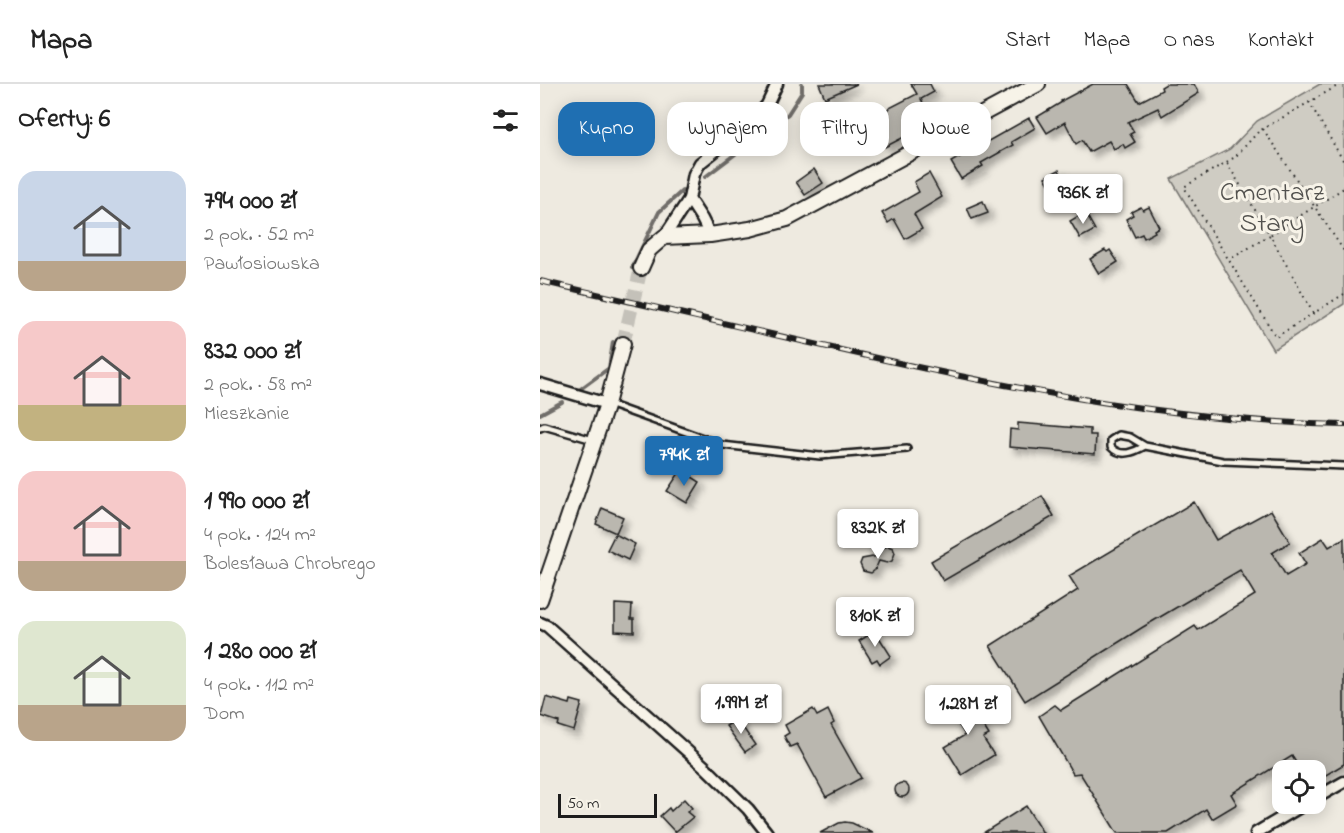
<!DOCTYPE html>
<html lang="pl">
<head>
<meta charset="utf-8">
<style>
  body { margin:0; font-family:"Indie Flower",sans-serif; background:#f6f6f6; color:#222; height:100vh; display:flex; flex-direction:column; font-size:22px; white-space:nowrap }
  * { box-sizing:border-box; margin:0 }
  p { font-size:20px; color:#767676 }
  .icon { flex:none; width:33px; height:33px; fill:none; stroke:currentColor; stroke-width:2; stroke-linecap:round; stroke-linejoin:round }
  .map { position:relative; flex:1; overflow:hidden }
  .panel { display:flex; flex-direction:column; background:#fff; width:540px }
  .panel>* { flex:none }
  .top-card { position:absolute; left:18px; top:18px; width:570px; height:54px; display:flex; gap:12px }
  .fabs { position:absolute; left:732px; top:676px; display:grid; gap:12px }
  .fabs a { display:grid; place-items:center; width:54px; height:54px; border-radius:12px; background:#fff; box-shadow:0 3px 15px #0003; font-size:30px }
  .scale { position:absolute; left:18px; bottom:15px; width:99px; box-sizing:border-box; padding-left:6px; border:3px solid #1c1c1c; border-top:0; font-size:16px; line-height:21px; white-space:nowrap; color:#1c1c1c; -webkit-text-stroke:4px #f7f3e8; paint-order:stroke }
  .price { position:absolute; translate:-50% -51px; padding:0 14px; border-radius:6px; background:#fff; color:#222; font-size:20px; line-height:39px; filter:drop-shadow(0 2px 3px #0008) }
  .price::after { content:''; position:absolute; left:50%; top:36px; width:18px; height:14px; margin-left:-9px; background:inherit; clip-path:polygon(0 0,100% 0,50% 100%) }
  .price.selected { background:#1f6fb2; color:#fff }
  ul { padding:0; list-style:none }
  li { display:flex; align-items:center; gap:18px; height:150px; padding:0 18px }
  li span { display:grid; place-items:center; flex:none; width:168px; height:120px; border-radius:18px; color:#555 }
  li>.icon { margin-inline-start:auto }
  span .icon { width:72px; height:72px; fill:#fffc; stroke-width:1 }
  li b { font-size:26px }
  h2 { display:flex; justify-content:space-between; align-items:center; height:72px; padding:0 18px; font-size:26px }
  .tag { padding:0 21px; border-radius:18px; background:#fff; box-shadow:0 3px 15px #0003; font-size:21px; line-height:54px }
  .tag.selected { background:#1f6fb2; color:#fff }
  header { display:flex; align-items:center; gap:36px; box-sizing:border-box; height:84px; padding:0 30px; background:#fff; border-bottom:2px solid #e0e0e0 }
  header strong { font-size:28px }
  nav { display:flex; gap:33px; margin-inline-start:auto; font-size:21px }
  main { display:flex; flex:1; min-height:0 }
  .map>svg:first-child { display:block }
  .green { fill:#cfccc3; stroke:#767470; stroke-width:1.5 }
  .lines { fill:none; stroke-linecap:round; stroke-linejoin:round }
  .stream { stroke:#6f6d69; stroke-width:4 }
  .building { fill:#bab7af; stroke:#1c1c1c; stroke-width:1.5; filter:url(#shadow) }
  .tertiary-tunnel { stroke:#c4c1b9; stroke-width:14; stroke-dasharray:14 7; stroke-linecap:butt }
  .service-casing { stroke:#1c1c1c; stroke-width:10 }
  .minor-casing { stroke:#1c1c1c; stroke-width:15 }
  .tertiary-casing { stroke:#1c1c1c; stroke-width:18 }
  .path { stroke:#1c1c1c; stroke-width:2; stroke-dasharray:1.5 4.5; stroke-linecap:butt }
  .service { stroke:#f7f3e8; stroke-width:5 }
  .minor { stroke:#f7f3e8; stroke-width:10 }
  .tertiary { stroke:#f7f3e8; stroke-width:14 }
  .rail-casing { stroke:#1c1c1c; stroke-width:6 }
  .rail { stroke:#f7f3e8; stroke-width:4; stroke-dasharray:11; stroke-linecap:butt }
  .labels { text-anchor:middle; stroke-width:6; stroke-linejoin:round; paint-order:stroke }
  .park-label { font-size:27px; fill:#52514e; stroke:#f7f3e8 }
</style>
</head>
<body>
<header>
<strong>Mapa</strong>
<nav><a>Start</a><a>Mapa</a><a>O nas</a><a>Kontakt</a></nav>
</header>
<main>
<section class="panel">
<h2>Oferty: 6<svg class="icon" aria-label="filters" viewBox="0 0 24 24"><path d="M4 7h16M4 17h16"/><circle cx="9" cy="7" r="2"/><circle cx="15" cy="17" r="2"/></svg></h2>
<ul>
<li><span style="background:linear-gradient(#c9d6e8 75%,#b9a48a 0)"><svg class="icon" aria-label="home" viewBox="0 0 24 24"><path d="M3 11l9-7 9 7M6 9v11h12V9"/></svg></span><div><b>794 000 zł</b><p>2 pok. · 52 m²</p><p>Pawłosiowska</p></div></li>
<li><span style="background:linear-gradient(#f6c9c9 70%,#c2b280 0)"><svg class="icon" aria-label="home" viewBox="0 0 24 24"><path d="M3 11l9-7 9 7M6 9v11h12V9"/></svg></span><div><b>832 000 zł</b><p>2 pok. · 58 m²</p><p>Mieszkanie</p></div></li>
<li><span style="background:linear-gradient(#f6c9c9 75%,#b9a48a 0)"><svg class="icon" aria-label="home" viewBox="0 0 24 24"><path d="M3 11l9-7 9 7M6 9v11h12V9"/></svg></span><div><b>1 990 000 zł</b><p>4 pok. · 124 m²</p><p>Bolesława Chrobrego</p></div></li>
<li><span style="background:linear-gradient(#dfe7d0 70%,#b9a48a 0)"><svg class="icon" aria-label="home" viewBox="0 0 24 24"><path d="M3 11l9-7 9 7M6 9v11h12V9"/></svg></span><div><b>1 280 000 zł</b><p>4 pok. · 112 m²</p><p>Dom</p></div></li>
</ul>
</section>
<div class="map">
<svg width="804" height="749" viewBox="0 0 804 749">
  <defs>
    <filter id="shadow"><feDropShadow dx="5.5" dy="5.5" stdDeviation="3" flood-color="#0004"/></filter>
  </defs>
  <rect width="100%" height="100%" fill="#eeeae0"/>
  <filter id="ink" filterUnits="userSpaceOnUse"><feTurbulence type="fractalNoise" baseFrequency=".0167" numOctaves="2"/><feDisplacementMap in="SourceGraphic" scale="12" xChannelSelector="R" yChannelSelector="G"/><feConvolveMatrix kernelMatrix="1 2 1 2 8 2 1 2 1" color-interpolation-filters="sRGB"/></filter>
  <g filter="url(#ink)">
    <polygon class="green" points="780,0 804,0 804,220 733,266 631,95 690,65 717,37"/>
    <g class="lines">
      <g class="stream">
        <polyline points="165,93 248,30 262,8 262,0"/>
        <polyline points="92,184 119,128 142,107"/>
        <polyline points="39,306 69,284 73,258"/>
        <polyline points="0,330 22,318"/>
      </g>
    </g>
    <g class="building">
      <polygon points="279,0 317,0 285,14"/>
      <polygon points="371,0 390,0 394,8 381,15 393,38 345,63 330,30 343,24 344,27 377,10"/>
      <polygon points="553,0 588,0 599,18 622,6 621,3 626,0 654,0 659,9 622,32 618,24 588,38 594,48 590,50 595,58 585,64 583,60 574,65 569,57 549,68 542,56 536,60 525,38 507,49 497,33 522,18 521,17"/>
      <polygon points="489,34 495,44 471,58 473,61 441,79 443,82 421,95 411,78"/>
      <polygon points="274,85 283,99 265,111 256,98"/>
      <polygon points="519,86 529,104 515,111 505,93"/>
      <polygon points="389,89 402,113 374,130 382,145 365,155 354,135 348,139 342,129 379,108 374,98"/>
      <polygon points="443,117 448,129 432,135 427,124"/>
      <polygon points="601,123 603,126 609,123 619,143 614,146 615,148 604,154 602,150 595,153 586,135 593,131 591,128"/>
      <polygon points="545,128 555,146 540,154 530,137"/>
      <polygon points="565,166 567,168 570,166 578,178 559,190 550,175"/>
      <polygon points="478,339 550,345 550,351 556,351 555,370 469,363 470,345 478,346"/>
      <polygon points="141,386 160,398 147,419 127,407"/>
      <polygon points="502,412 514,432 403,497 391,477"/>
      <polygon points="654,418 676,456 731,426 750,458 732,469 746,492 766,480 759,469 783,454 789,463 804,454 804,680 776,697 776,687 761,687 752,672 691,710 697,720 672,735 666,725 628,749 577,749 540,689 533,690 499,632 515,621 521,626 655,542 658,546 715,511 700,486 603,543 485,617 450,562 538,506 529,492"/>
      <polygon points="62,424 83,433 76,449 56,440"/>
      <polygon points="75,450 95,460 88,476 67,466"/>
      <polygon points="348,462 353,464 355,469 352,477 347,479 339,477 335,486 331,489 323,487 320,480 322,475 338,472 341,464"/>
      <polygon points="75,520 92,521 91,535 94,535 94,548 75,547"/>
      <polygon points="335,547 351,572 340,580 337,575 332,578 319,557"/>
      <polygon points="422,608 449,651 443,654 454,671 422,691 405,663 425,651 405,618"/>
      <polygon points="6,613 30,620 31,616 42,619 34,647 18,642 19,638 1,632"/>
      <polygon points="273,625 277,632 288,626 294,639 291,641 321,694 286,713 257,660 250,663 244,652 249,649 245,641"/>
      <polygon points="197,635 215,661 205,668 186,642"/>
      <circle cx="362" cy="706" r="7"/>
      <polygon points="144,715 152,724 147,728 153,733 135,748 120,732 129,724 131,727"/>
      <polygon points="486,722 503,749 443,749"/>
      <polygon points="305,738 312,739 333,749 280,749 299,739"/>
    </g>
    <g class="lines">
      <polyline class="tertiary-tunnel" points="83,260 101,184"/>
      <g class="service-casing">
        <g id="service">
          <polyline points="68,320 182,361 280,372 367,365"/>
          <polyline points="0,344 4,342 53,356"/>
          <path d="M605 362C594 368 581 374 571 363V356L579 351 590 353 605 362 683 377 804 382"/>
        </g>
      </g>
      <g class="minor-casing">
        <g id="minor">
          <polyline points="149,115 162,135 170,151"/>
          <polyline points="124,153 149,115 154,90 160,79 214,36 227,21 237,0"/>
          <polyline points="0,300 67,320"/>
          <polyline points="0,539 7,542 165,683 208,725 227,749"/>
          <polyline points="776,714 804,698"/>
          <polyline points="716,749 765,720"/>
        </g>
      </g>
      <g class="tertiary-casing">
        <g id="tertiary">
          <polyline points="101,184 109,166 124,153 170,151 210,145 247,135 498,0"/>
          <polyline points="0,516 67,320 83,260"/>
        </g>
      </g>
      <g class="path">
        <polyline points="801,0 719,47 695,73 644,103 736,253 804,210"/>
        <polyline points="769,18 804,78"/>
        <polyline points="723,45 804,167"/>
        <polyline points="687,79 730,151 689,176"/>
        <polyline points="773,229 730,151 804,104"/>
      </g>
      <use href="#service" class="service"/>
      <use href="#minor" class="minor"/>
      <use href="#tertiary" class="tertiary"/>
      <g class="rail-casing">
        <path id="rail" d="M0 197C93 218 186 240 279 261 452 301 626 337 804 341"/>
      </g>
      <use href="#rail" class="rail"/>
    </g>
  </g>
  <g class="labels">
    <g class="park-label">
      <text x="732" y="116">Cmentarz<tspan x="732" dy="31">Stary</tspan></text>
    </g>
  </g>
</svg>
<div class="fabs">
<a><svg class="icon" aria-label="locate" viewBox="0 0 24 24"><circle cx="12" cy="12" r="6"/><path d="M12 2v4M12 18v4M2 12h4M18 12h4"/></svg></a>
</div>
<div class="scale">50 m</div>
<b class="price" style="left:543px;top:141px">936K zł</b>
<b class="price selected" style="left:144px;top:403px">794K zł</b>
<b class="price" style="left:338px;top:476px">832K zł</b>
<b class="price" style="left:335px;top:564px">810K zł</b>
<b class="price" style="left:201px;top:651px">1.99M zł</b>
<b class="price" style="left:428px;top:652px">1.28M zł</b>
<div class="top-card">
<a class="tag selected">Kupno</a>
<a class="tag">Wynajem</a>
<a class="tag">Filtry</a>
<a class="tag">Nowe</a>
</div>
</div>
</main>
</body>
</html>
